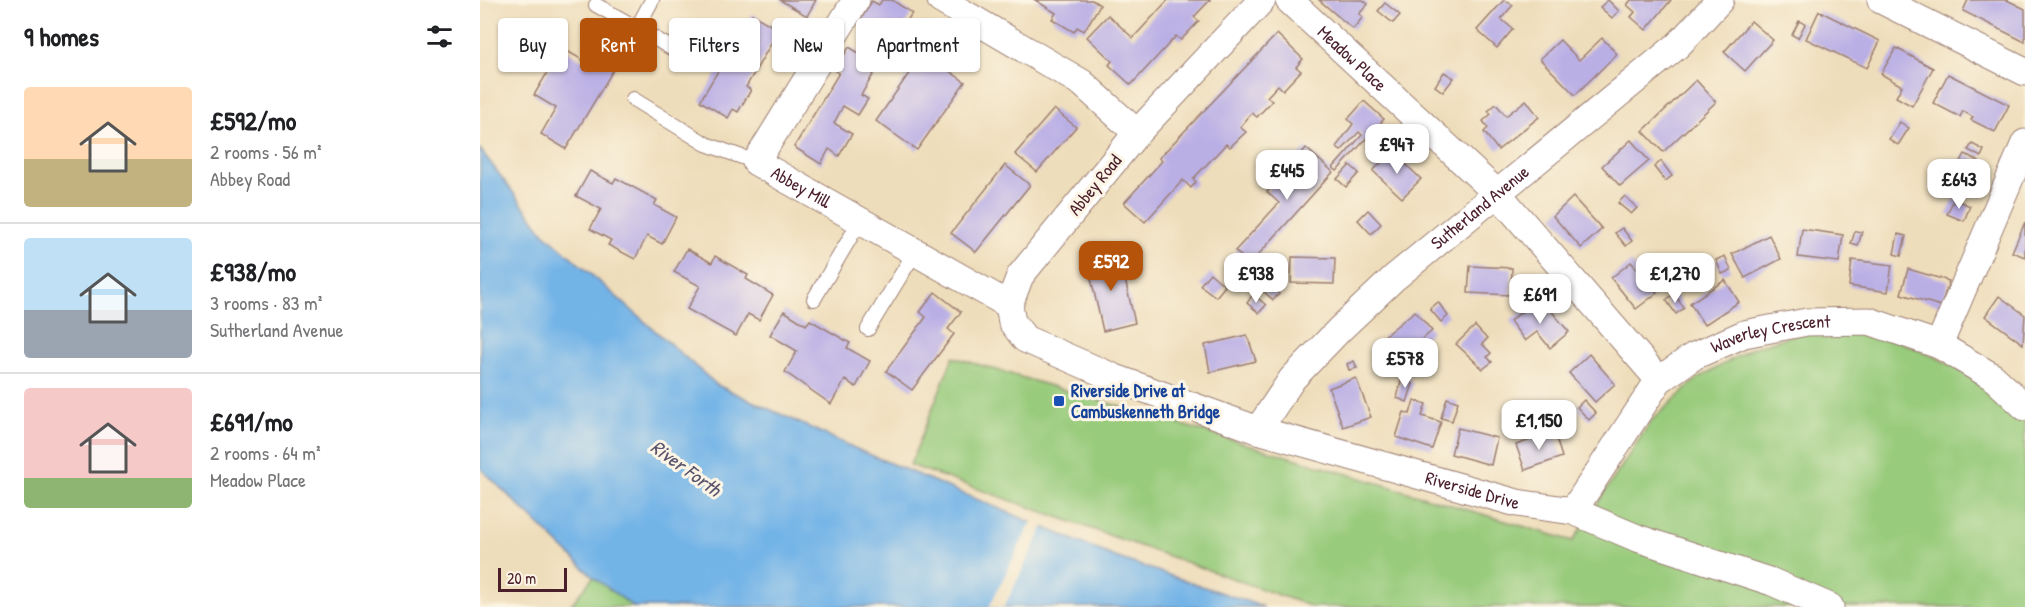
<!DOCTYPE html>
<html lang="en">
<head>
<meta charset="utf-8">
<style>
  body { margin:0; font-family:"Patrick Hand",sans-serif; background:#f6f6f6; color:#202124; height:100vh; display:flex; flex-direction:column; font-size:22px; white-space:nowrap }
  * { box-sizing:border-box; margin:0 }
  p { font-size:20px; color:#757577 }
  .icon { flex:none; width:33px; height:33px; fill:none; stroke:currentColor; stroke-width:2; stroke-linecap:round; stroke-linejoin:round }
  .map { position:relative; flex:1; overflow:hidden }
  .side { display:flex; flex-direction:column; background:#fff; width:480px }
  .side>* { flex:none }
  .top-card { position:absolute; left:18px; top:18px; width:570px; height:54px; display:flex; gap:12px }
  .scale { position:absolute; left:18px; bottom:15px; width:69px; box-sizing:border-box; padding-left:6px; border:3px solid #4a1f2b; border-top:0; font-size:16px; line-height:21px; white-space:nowrap; color:#4a1f2b; -webkit-text-stroke:4px #fcf5e5; paint-order:stroke }
  .price { position:absolute; translate:-50% -51px; padding:0 14px; border-radius:12px; background:#fff; color:#222; font-size:20px; line-height:39px; filter:drop-shadow(0 2px 3px #0008) }
  .price::after { content:''; position:absolute; left:50%; top:36px; width:18px; height:14px; margin-left:-9px; background:inherit; clip-path:polygon(0 0,100% 0,50% 100%) }
  .price.current { background:#b45309; color:#fff }
  ul { padding:0; list-style:none }
  li { display:flex; align-items:center; gap:18px; height:150px; padding:0 24px }
  li+li { border-top:2px solid #e0e0e0 }
  li span { display:grid; place-items:center; flex:none; width:168px; height:120px; border-radius:6px; color:#555 }
  li>.icon { margin-inline-start:auto }
  span .icon { width:72px; height:72px; fill:#fffc; stroke-width:1 }
  li b { font-size:26px }
  h2 { display:flex; justify-content:space-between; align-items:center; height:72px; padding:0 24px; font-size:26px }
  .tag { padding:0 21px; border-radius:6px; background:#fff; box-shadow:0 2px 4px #0004; font-size:21px; line-height:54px }
  .tag.current { background:#b45309; color:#fff }
  main { display:flex; flex:1; min-height:0 }
  .map>svg:first-child { display:block }
  .green { fill:#98cb7b; stroke:#717553; stroke-width:1.5 }
  .water { fill:#73b4e7; stroke:#5e6a89; stroke-width:1.5 }
  .pier { fill:#eeddba }
  .building { fill:#baafe5 }
  .lines { fill:none; stroke-linecap:round; stroke-linejoin:round }
  .service-casing { stroke:#9c7e72; stroke-width:16 }
  .minor-casing { stroke:#9c7e72; stroke-width:29 }
  .service { stroke:#fff; stroke-width:14 }
  .minor { stroke:#fff; stroke-width:27 }
  .transit-dot { fill:#1a4fb4; stroke:#fcf5e5; stroke-width:2 }
  .labels { text-anchor:middle; stroke-width:6; stroke-linejoin:round; paint-order:stroke }
  .street-label { font-size:18px; fill:#4a1f2b; stroke:#fcf5e5 }
  .transit-label { font-size:18px; font-weight:bold; fill:#164399; stroke:#fcf5e5; text-anchor:start }
  .water-label { font-size:20px; font-style:italic; fill:#58536d; stroke:#fcf5e5 }
</style>
</head>
<body>
<main>
<section class="side">
<h2>9 homes<svg class="icon" aria-label="filters" viewBox="0 0 24 24"><path d="M4 7h16M4 17h16"/><circle cx="9" cy="7" r="2"/><circle cx="15" cy="17" r="2"/></svg></h2>
<ul>
<li><span style="background:linear-gradient(#ffd9b3 60%,#c2b280 0)"><svg class="icon" aria-label="home" viewBox="0 0 24 24"><path d="M3 11l9-7 9 7M6 9v11h12V9"/></svg></span><div><b>£592/mo</b><p>2 rooms · 56 m²</p><p>Abbey Road</p></div></li>
<li><span style="background:linear-gradient(#bfe0f5 60%,#9aa5b1 0)"><svg class="icon" aria-label="home" viewBox="0 0 24 24"><path d="M3 11l9-7 9 7M6 9v11h12V9"/></svg></span><div><b>£938/mo</b><p>3 rooms · 83 m²</p><p>Sutherland Avenue</p></div></li>
<li><span style="background:linear-gradient(#f6c9c9 75%,#8fb573 0)"><svg class="icon" aria-label="home" viewBox="0 0 24 24"><path d="M3 11l9-7 9 7M6 9v11h12V9"/></svg></span><div><b>£691/mo</b><p>2 rooms · 64 m²</p><p>Meadow Place</p></div></li>
</ul>
</section>
<div class="map">
<svg width="1545" height="607" viewBox="0 0 1545 607">
  <rect width="100%" height="100%" fill="#fcf5e5"/>
  <filter id="ink" filterUnits="userSpaceOnUse"><feTurbulence type="fractalNoise" baseFrequency=".0167" numOctaves="2"/><feDisplacementMap in="SourceGraphic" scale="12" xChannelSelector="R" yChannelSelector="G"/><feConvolveMatrix kernelMatrix="1 2 1 2 8 2 1 2 1" color-interpolation-filters="sRGB"/></filter>
  <filter id="wash" filterUnits="userSpaceOnUse"><feTurbulence type="fractalNoise" baseFrequency=".008" numOctaves="4" result="noise"/><feDisplacementMap in="SourceGraphic" scale="24" xChannelSelector="R" yChannelSelector="G"/><feGaussianBlur stdDeviation="1.35" result="paint"/><feColorMatrix in="noise" values="0 0 0 0 0 0 0 0 0 0 0 0 0 0 0 0 0 1.4 0 .05"/><feComposite in="paint" operator="in"/></filter>
  <g filter="url(#wash)">
    <rect width="100%" height="100%" fill="#eeddba"/>
    <g class="green">
      <path d="M1329 330C1354 333 1382 332 1407 338 1458 352 1505 384 1545 418V607H833L430 465 473 357 1093 541 1171 421 1217 379 1272 348Z"/>
      <polygon points="113,577 154,607 89,607"/>
    </g>
    <polygon class="water" points="0,149 64,233 237,385 381,451 635,557 784,607 154,607 113,577 0,468"/>
    <polygon class="pier" points="553,519 565,524 524,607 509,607"/>
    <g id="blocks">
      <g class="building">
        <polygon points="300,0 336,0 327,16"/>
        <polygon points="402,0 412,0 432,13 409,50 381,33 387,23 381,19 392,1 399,5"/>
        <polygon points="555,0 612,0 620,5 604,31 597,27 594,32 572,19 576,13"/>
        <polygon points="688,0 730,0 714,17 719,21 701,40 696,36 651,85 629,65 632,61 607,37 628,15 653,38"/>
        <polygon points="839,0 883,0 888,4 879,14 883,17 873,29"/>
        <polygon points="1024,0 1033,5 1021,19 1033,29 1017,48 997,30"/>
        <polygon points="1128,0 1139,11 1132,18 1120,7"/>
        <polygon points="1151,0 1191,0 1166,30 1151,17 1155,12 1147,5"/>
        <polygon points="1488,0 1527,0 1545,9 1545,42 1483,11"/>
        <polygon points="905,3 920,15 913,23 898,11"/>
        <polygon points="1339,11 1400,41 1387,68 1326,39"/>
        <polygon points="272,14 299,30 266,87 271,90 258,112 253,109 248,118 220,101"/>
        <polygon points="1271,21 1293,40 1265,71 1244,52"/>
        <polygon points="1319,21 1325,24 1318,38 1312,35"/>
        <polygon points="797,34 823,59 816,67 821,71 803,90 798,85 787,97 792,101 777,117 772,113 760,127 766,132 750,147 746,144 713,179 716,182 711,188 703,180 665,222 644,203 682,161 679,158"/>
        <polygon points="1122,38 1137,54 1095,95 1060,59 1080,40 1099,60"/>
        <polygon points="369,47 399,65 381,95 388,99 378,115 363,106 354,123 372,134 359,156 349,149 341,164 314,147 359,73 355,70"/>
        <polygon points="82,48 104,61 109,52 135,67 86,149 61,134 76,108 54,95"/>
        <polygon points="1416,48 1453,68 1432,106 1416,97 1422,86 1401,74"/>
        <polygon points="443,53 485,82 437,150 396,121"/>
        <polygon points="964,72 974,78 963,92 955,86"/>
        <polygon points="1468,74 1529,105 1515,132 1491,120 1493,117 1483,111 1480,117 1453,103"/>
        <polygon points="1216,80 1236,102 1183,152 1163,131"/>
        <polygon points="1046,100 1059,117 1018,150 1004,132 1008,128 1003,121 1011,114 1008,111 1016,104 1026,116"/>
        <polygon points="884,101 904,119 857,171 853,168 882,135 879,132 861,151 856,147 873,124 868,119"/>
        <polygon points="574,109 596,127 557,172 535,154"/>
        <polygon points="1420,122 1429,128 1418,145 1409,139"/>
        <polygon points="1151,140 1169,161 1140,186 1122,166"/>
        <polygon points="1492,144 1504,150 1501,157 1488,150"/>
        <polygon points="826,148 853,172 770,264 755,251 799,203 787,192"/>
        <polygon points="912,151 941,179 922,198 893,171"/>
        <polygon points="1485,154 1499,161 1493,172 1479,165"/>
        <polygon points="1181,161 1192,176 1185,181 1174,167"/>
        <polygon points="525,165 550,185 496,252 471,233"/>
        <polygon points="870,165 879,173 866,187 857,179"/>
        <polygon points="110,171 133,183 136,178 177,200 174,205 196,217 182,244 167,236 155,259 128,245 131,240 110,229 121,209 96,196"/>
        <polygon points="1145,196 1157,208 1151,214 1138,203"/>
        <polygon points="1093,197 1122,229 1101,248 1073,216"/>
        <polygon points="1474,199 1490,206 1484,221 1467,214"/>
        <polygon points="888,210 901,224 891,234 878,220"/>
        <polygon points="1545,222 1545,257 1532,252"/>
        <polygon points="1142,228 1152,241 1146,246 1135,233"/>
        <polygon points="1322,229 1363,235 1359,262 1318,257"/>
        <polygon points="1375,231 1382,232 1378,246 1371,244"/>
        <polygon points="1418,234 1426,236 1421,256 1414,254"/>
        <polygon points="1289,235 1301,259 1265,278 1252,254"/>
        <polygon points="207,249 232,263 235,256 268,275 266,279 293,295 279,320 268,314 256,336 207,309 220,286 194,272"/>
        <polygon points="639,253 655,323 623,331 607,261"/>
        <polygon points="1245,256 1251,270 1242,274 1236,260"/>
        <polygon points="812,257 855,258 854,284 811,283"/>
        <polygon points="1372,260 1412,265 1408,292 1369,286"/>
        <polygon points="1151,262 1177,293 1156,309 1131,278"/>
        <polygon points="990,266 1032,268 1031,295 988,293"/>
        <polygon points="1196,269 1203,276 1190,287 1184,281"/>
        <polygon points="1428,269 1469,281 1461,306 1421,294"/>
        <polygon points="730,273 745,286 736,297 720,285"/>
        <polygon points="1245,280 1259,302 1224,325 1210,303"/>
        <polygon points="787,283 799,294 793,300 781,289"/>
        <polygon points="455,292 481,312 468,329 474,334 432,390 406,371 446,317 440,312"/>
        <polygon points="773,294 786,305 779,313 767,303"/>
        <polygon points="1194,294 1204,308 1196,314 1186,300"/>
        <polygon points="1519,296 1545,315 1543,344 1505,316"/>
        <polygon points="1063,301 1089,332 1070,348 1057,332 1045,341 1030,321 1049,306 1052,310"/>
        <polygon points="958,302 968,316 961,322 950,309"/>
        <polygon points="304,311 326,325 330,320 370,343 367,348 390,361 376,387 365,380 351,404 305,372 317,351 290,335"/>
        <polygon points="935,311 952,331 920,358 903,337"/>
        <polygon points="995,326 1007,339 1002,344 1011,353 1007,357 1012,362 1003,369 976,344"/>
        <polygon points="767,335 776,361 730,372 725,345"/>
        <polygon points="1109,354 1135,384 1115,402 1089,373"/>
        <polygon points="874,361 877,368 869,370 867,364"/>
        <polygon points="923,373 933,384 927,402 917,398"/>
        <polygon points="876,378 891,417 863,427 849,388"/>
        <polygon points="967,398 978,402 972,421 961,418"/>
        <polygon points="934,400 946,404 942,416 961,422 952,449 916,437 924,412 930,414"/>
        <polygon points="1104,400 1116,413 1109,420 1097,407"/>
        <polygon points="978,428 1017,438 1011,465 971,454"/>
        <polygon points="1074,432 1082,457 1045,470 1036,445"/>
      </g>
    </g>
  </g>
  <g filter="url(#ink)">
    <use href="#blocks" fill-opacity="0" stroke="#9c7e72" stroke-width="1.5"/>
    <g class="lines">
      <g class="service-casing">
        <g id="service">
          <polyline points="116,5 157,28 172,0"/>
          <polyline points="157,28 203,55"/>
          <polyline points="153,99 226,144 276,162"/>
          <polyline points="334,299 380,221"/>
          <polyline points="388,329 435,252"/>
        </g>
      </g>
      <g class="minor-casing">
        <g id="minor">
          <path id="s1" d="M376 0 276 162 529 305"/>
          <polyline points="461,0 602,83 657,133"/>
          <path id="s2" d="M782 0 657 133 540 276 529 305 532 322 545 339 635 378 778 430 1037 503 1093 511 1157 538 1292 582 1350 607"/>
          <path id="s3" d="M809 0 1019 195 1179 380"/>
          <polyline points="1401,0 1545,72"/>
          <polyline points="1459,345 1545,143"/>
          <path id="s4" d="M778 430 812 379 859 330 914 278 1198 45 1240 0"/>
          <path id="s5" d="M1093 511 1179 380 1214 356 1264 334 1327 322 1389 321 1459 345 1513 377 1545 407"/>
        </g>
      </g>
      <use href="#service" class="service"/>
      <use href="#minor" class="minor"/>
    </g>
  </g>
  <rect class="transit-dot" x="573" y="395" width="12" height="12" rx="3"/>
  <g class="labels">
    <g class="street-label">
      <text dy="6" stroke="none"><textPath href="#s3" startOffset="86">Meadow Place</textPath></text>
      <text transform="translate(615 185) rotate(-51)" y="6">Abbey Road</text>
      <text dy="6" stroke="none"><textPath href="#s1" startOffset="242">Abbey Mill</textPath></text>
      <text dy="6" stroke="none"><textPath href="#s4" startOffset="316">Sutherland Avenue</textPath></text>
      <text dy="6" stroke="none"><textPath href="#s5" startOffset="280">Waverley Crescent</textPath></text>
      <text dy="6" stroke="none"><textPath href="#s2" startOffset="910">Riverside Drive</textPath></text>
    </g>
    <g class="transit-label">
      <text x="591" y="397">Riverside Drive at<tspan x="591" dy="21">Cambuskenneth Bridge</tspan></text>
    </g>
    <g class="water-label">
      <text transform="translate(206 468) rotate(36)" y="7">River Forth</text>
    </g>
  </g>
</svg>
<div class="scale">20 m</div>
<b class="price" style="left:917px;top:175px">£947</b>
<b class="price" style="left:807px;top:201px">£445</b>
<b class="price" style="left:1479px;top:210px">£643</b>
<b class="price current" style="left:631px;top:292px">£592</b>
<b class="price" style="left:776px;top:304px">£938</b>
<b class="price" style="left:1195px;top:304px">£1,270</b>
<b class="price" style="left:1060px;top:325px">£691</b>
<b class="price" style="left:925px;top:389px">£578</b>
<b class="price" style="left:1059px;top:451px">£1,150</b>
<div class="top-card">
<a class="tag">Buy</a>
<a class="tag current">Rent</a>
<a class="tag">Filters</a>
<a class="tag">New</a>
<a class="tag">Apartment</a>
</div>
</div>
</main>
</body>
</html>
